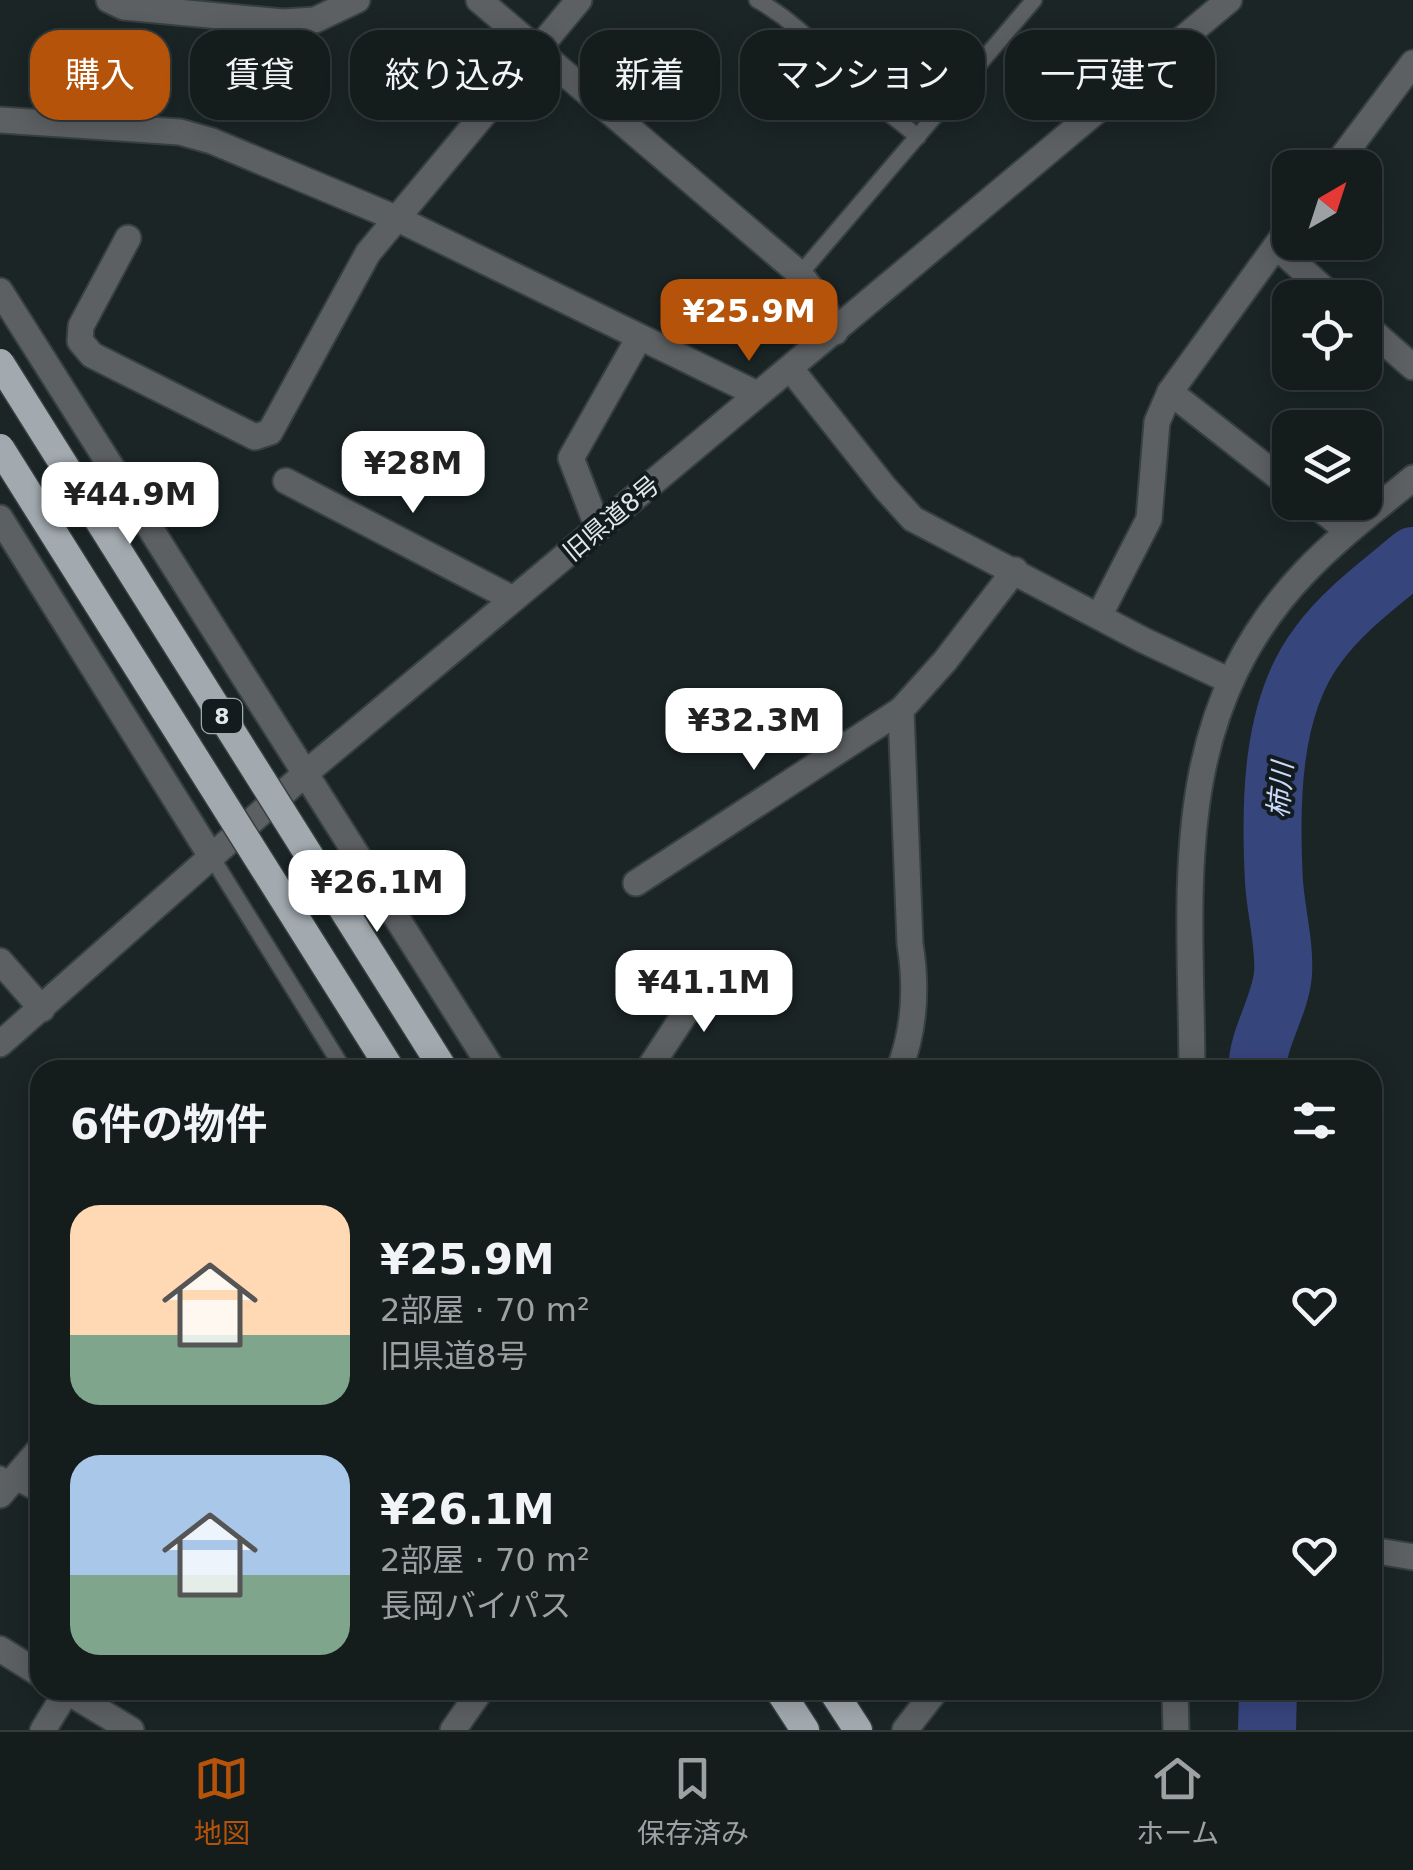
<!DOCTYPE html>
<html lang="ja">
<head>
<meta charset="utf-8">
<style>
  body { margin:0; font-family:"DejaVu Sans","Noto Sans JP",sans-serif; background:#1d2525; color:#f1f3f6; height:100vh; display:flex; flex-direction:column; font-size:38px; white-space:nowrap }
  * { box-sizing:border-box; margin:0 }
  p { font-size:32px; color:#9da1a3 }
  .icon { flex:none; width:55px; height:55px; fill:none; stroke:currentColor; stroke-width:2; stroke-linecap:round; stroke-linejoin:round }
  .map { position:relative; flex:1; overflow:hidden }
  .panel { position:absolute; left:30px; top:1060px; width:1352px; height:640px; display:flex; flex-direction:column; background:#141c1c; border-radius:30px; box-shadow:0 5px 25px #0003,0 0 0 2px #333a3b }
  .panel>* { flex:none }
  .hud { position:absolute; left:30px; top:30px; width:1355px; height:90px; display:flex; gap:20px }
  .needle { width:65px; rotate:39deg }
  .tools { position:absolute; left:1272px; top:150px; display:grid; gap:20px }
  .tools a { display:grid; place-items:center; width:110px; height:110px; border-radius:20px; background:#141c1c; box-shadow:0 5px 25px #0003,0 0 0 2px #333a3b; font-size:50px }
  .price { position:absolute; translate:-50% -85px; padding:0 22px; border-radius:20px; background:#fff; color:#222; font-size:32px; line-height:65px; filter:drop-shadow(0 2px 5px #0008) }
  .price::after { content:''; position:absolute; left:50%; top:60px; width:30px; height:22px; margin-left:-15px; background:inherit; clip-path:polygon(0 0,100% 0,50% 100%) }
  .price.on { background:#b45309; color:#fff }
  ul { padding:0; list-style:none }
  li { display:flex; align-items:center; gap:30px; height:250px; padding:0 40px }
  li span { display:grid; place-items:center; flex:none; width:280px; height:200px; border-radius:30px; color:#555 }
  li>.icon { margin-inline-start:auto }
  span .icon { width:120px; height:120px; fill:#fffc; stroke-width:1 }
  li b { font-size:42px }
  h2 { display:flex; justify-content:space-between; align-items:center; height:120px; padding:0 40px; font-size:42px }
  .tag { padding:0 35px; border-radius:30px; background:#141c1c; box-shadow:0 5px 25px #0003,0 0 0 2px #333a3b; font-size:35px; line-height:90px }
  .tag.on { background:#b45309; color:#fff }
  .tabs { display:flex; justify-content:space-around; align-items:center; height:140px; border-top:2px solid #333a3b; background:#141c1c; font-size:28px; color:#9da1a3 }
  .tabs a { display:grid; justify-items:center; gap:5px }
  .tabs .on { color:#b45309 }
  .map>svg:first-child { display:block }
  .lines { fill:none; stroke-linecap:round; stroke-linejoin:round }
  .river { stroke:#37457d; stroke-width:58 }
  .service-casing { stroke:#374041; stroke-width:19 }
  .minor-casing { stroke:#374041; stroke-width:29 }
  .tertiary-casing { stroke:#374041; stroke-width:29 }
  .trunk-casing { stroke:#374041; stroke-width:31 }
  .service { stroke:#5d6063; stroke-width:15 }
  .minor { stroke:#5d6063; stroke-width:25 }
  .tertiary { stroke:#5d6063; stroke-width:25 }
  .trunk { stroke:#a2aab0; stroke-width:28 }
  .trunk-bridge-casing { stroke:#374041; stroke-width:31; stroke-linecap:butt }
  .trunk-bridge { stroke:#a2aab0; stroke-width:28 }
  .labels { text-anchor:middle; stroke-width:8; stroke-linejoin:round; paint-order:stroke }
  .shield { fill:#121b1d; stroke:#a4aaac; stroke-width:2.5 }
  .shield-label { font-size:22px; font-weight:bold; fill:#e2e8e9 }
  .street-label { font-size:25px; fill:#e2e8e9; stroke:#121b1d }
  .water-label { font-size:28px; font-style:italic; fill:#ccd8fb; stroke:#121b1d }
</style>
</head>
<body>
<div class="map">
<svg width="1413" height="1730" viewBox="0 0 1413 1730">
  <rect width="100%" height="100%" fill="#1b2526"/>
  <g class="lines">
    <g class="river">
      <path d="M1257 1070C1258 1036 1280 1007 1283 974 1285 945 1276 912 1274 882 1270 806 1270 708 1318 645 1343 610 1381 583 1413 556"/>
      <polyline points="1267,1730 1268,1690"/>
    </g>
    <g class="service-casing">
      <g id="service">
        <path d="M757 0C802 25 826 58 863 92 881 108 900 122 918 137"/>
        <polyline points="800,274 1034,0"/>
        <polyline points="211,856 344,1070"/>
        <polyline points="0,1474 40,1495"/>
      </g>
    </g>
    <g class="minor-casing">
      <g id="minor">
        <polyline points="109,0 124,7 283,22 315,20 357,0"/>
        <polyline points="479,0 800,274 823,304 835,332"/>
        <polyline points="0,120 180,132 212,141 398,219 755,393"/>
        <polyline points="1334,168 1413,63"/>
        <polyline points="1290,227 1276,246 1334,298"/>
        <polyline points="128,238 81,326 80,341 92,355 255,437 270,432 368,253 579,0"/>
        <polyline points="0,291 493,1070"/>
        <polyline points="1365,325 1413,367"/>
        <polyline points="790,368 885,488 913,519 1143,640 1228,680"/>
        <polyline points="1170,392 1290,486"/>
        <polyline points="286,481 513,599"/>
        <polyline points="1312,502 1348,531"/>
        <polyline points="0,518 211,856"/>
        <polyline points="598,528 571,458 639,338"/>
        <polyline points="1099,616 1149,519 1157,422 1170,392 1276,246"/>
        <polyline points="636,883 901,710"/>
        <polyline points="0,961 42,1009"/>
        <polyline points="648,1070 713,971"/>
        <path d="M899 1070C915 1029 917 987 910 944L901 710 945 661 1015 570"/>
        <path d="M1192 1070C1191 887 1167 718 1304 573 1337 538 1376 509 1413 478"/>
        <polyline points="0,1495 40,1449"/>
        <polyline points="1372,1550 1413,1557"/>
        <polyline points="1175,1690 1176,1730"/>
        <polyline points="43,1730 67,1691"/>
        <polyline points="453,1730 481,1690"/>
      </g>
    </g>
    <g class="tertiary-casing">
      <g id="tertiary">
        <polyline points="0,1044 307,772 1229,0"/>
        <polyline points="0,1649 40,1674"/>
        <polyline points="65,1690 131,1730"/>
        <polyline points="905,1730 936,1690"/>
      </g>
    </g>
    <g class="trunk-casing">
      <g id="trunk">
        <polyline points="779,1690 805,1730"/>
        <polyline points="832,1690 858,1730"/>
      </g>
    </g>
    <use href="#service" class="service"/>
    <use href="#minor" class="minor"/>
    <use href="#tertiary" class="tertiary"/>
    <use href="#trunk" class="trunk"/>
    <g class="trunk-bridge-casing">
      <g id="trunk-bridge">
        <polyline points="0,363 444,1070"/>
        <polyline points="0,448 391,1070"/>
      </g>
    </g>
    <use href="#trunk-bridge" class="trunk-bridge"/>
  </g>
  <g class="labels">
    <rect class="shield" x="202" y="699" width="40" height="34" rx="8"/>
    <g class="shield-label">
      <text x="222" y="724">8</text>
    </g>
    <g class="street-label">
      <text transform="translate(611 518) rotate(-40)" y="9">旧県道8号</text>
    </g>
    <g class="water-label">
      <text transform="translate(1280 790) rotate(-85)" y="10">柿川</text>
    </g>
  </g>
</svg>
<div class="tools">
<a><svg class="needle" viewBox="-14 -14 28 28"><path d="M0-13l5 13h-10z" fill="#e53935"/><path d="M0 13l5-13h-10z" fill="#9da1a3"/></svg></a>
<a><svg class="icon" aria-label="locate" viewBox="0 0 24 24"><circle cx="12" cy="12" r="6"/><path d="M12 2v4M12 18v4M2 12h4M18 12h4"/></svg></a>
<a><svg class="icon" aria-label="layers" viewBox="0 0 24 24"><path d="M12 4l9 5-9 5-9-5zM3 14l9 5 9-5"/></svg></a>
</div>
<b class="price on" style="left:749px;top:364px">¥25.9M</b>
<b class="price" style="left:413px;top:516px">¥28M</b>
<b class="price" style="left:130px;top:547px">¥44.9M</b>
<b class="price" style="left:754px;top:773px">¥32.3M</b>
<b class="price" style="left:377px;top:935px">¥26.1M</b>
<b class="price" style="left:704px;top:1035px">¥41.1M</b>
<div class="hud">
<a class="tag on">購入</a>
<a class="tag">賃貸</a>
<a class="tag">絞り込み</a>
<a class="tag">新着</a>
<a class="tag">マンション</a>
<a class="tag">一戸建て</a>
</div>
<section class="panel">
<h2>6件の物件<svg class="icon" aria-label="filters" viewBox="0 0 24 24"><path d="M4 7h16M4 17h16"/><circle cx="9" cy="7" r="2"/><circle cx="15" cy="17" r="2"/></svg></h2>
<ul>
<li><span style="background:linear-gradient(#ffd9b3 65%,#7fa58c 0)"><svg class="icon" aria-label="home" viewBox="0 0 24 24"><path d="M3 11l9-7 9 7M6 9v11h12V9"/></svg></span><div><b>¥25.9M</b><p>2部屋 · 70 m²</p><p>旧県道8号</p></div><svg class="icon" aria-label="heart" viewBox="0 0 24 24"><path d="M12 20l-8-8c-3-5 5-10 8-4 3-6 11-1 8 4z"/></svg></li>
<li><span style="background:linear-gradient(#a9c7e8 60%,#7fa58c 0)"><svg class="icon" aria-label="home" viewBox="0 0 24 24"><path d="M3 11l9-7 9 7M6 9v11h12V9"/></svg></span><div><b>¥26.1M</b><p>2部屋 · 70 m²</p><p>長岡バイパス</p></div><svg class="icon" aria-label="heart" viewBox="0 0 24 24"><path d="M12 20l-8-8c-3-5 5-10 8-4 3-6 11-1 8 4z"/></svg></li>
</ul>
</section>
</div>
<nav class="tabs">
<a class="on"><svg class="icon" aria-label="map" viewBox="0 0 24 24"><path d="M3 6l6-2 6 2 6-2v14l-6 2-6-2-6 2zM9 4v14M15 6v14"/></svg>地図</a>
<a><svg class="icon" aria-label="saved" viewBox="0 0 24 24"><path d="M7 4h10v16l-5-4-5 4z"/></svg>保存済み</a>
<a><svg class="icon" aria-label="home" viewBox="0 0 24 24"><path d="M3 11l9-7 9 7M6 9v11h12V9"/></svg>ホーム</a>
</nav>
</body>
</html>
